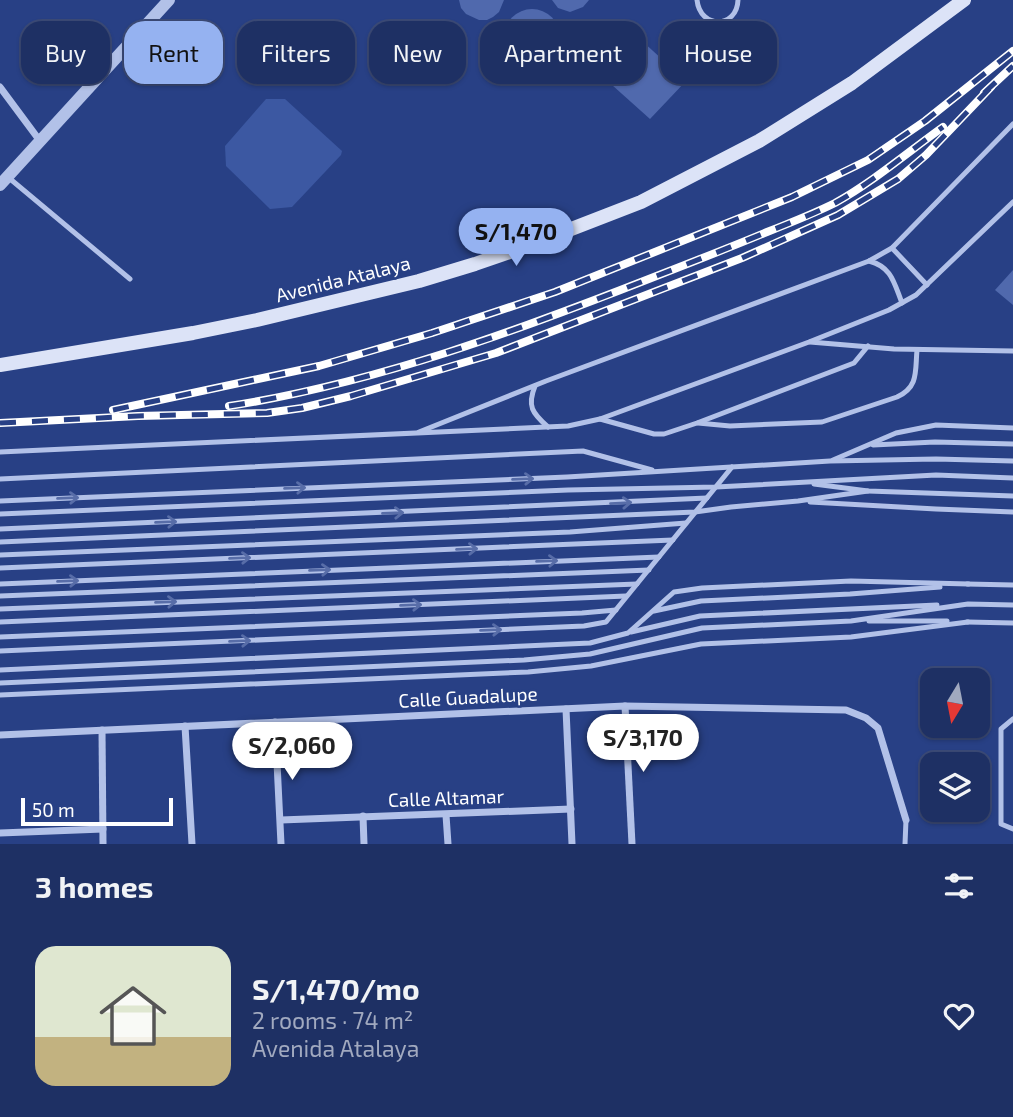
<!DOCTYPE html>
<html lang="en">
<head>
<meta charset="utf-8">
<style>
  body { margin:0; font-family:"Exo 2",sans-serif; background:#2b3c6d; color:#f1f3f6; height:100vh; display:flex; flex-direction:column; font-size:26px; white-space:nowrap }
  * { box-sizing:border-box; margin:0 }
  p { font-size:23px; color:#a1a9bf }
  .icon { flex:none; width:38px; height:38px; fill:none; stroke:currentColor; stroke-width:2; stroke-linecap:round; stroke-linejoin:round }
  .map { position:relative; height:844px; overflow:hidden }
  .drawer { display:flex; flex-direction:column; background:#1e3064; flex:1 }
  .drawer>* { flex:none }
  .guide { position:absolute; left:21px; top:21px; width:971px; height:63px; display:flex; gap:14px }
  .needle { width:46px; rotate:190deg }
  .tools { position:absolute; left:920px; top:668px; display:grid; gap:14px }
  .tools a { display:grid; place-items:center; width:70px; height:70px; border-radius:14px; background:#1e3064; box-shadow:0 2px 5px #0004,0 0 0 2px #3c4b78; font-size:35px }
  .scale { position:absolute; left:21px; bottom:18px; width:152px; box-sizing:border-box; padding-left:7px; border:4px solid #fff; border-top:0; font-size:19px; line-height:24px; white-space:nowrap; color:#fff; -webkit-text-stroke:5px #284085; paint-order:stroke }
  .price { position:absolute; translate:-50% -60px; padding:0 16px; border-radius:24px; background:#fff; color:#222; font-size:23px; line-height:46px; filter:drop-shadow(0 2px 4px #0008) }
  .price::after { content:''; position:absolute; left:50%; top:42px; width:21px; height:16px; margin-left:-10px; background:inherit; clip-path:polygon(0 0,100% 0,50% 100%) }
  .price.current { background:#95b2f1; color:#111 }
  ul { padding:0; list-style:none }
  li { display:flex; align-items:center; gap:21px; height:175px; padding:0 35px }
  li span { display:grid; place-items:center; flex:none; width:196px; height:140px; border-radius:21px; color:#555 }
  li>.icon { margin-inline-start:auto }
  span .icon { width:84px; height:84px; fill:#fffc; stroke-width:1 }
  li b { font-size:30px }
  h2 { display:flex; justify-content:space-between; align-items:center; height:84px; padding:0 35px; font-size:30px }
  .pill { padding:0 24px; border-radius:21px; background:#1e3064; box-shadow:0 2px 5px #0004,0 0 0 2px #3c4b78; font-size:24px; line-height:63px }
  .pill.current { background:#95b2f1; color:#111 }
  .map>svg:first-child { display:block }
  .green { fill:#3c58a2 }
  .building { fill:#5069ad }
  .lines { fill:none; stroke-linecap:round; stroke-linejoin:round }
  .service { stroke:#b2c1e8; stroke-width:5 }
  .minor { stroke:#b2c1e8; stroke-width:7 }
  .tertiary { stroke:#b2c1e8; stroke-width:12 }
  .secondary { stroke:#dce3f7; stroke-width:14 }
  .rail-casing { stroke:#fff; stroke-width:8 }
  .rail { stroke:#284085; stroke-width:5; stroke-dasharray:16; stroke-linecap:butt }
  .oneway { stroke:#586da8 }
  .labels { text-anchor:middle; stroke-width:5; stroke-linejoin:round; paint-order:stroke }
  .street-label { font-size:19px; fill:#fff; stroke:#284085 }
</style>
</head>
<body>
<div class="map">
<svg width="1013" height="844" viewBox="0 0 1013 844">
  <rect width="100%" height="100%" fill="#284085"/>
  <polygon class="green" points="266,99 285,99 342,151 341,155 292,207 270,209 226,166 225,146"/>
  <g class="building">
    <polygon points="459,0 504,0 499,12 493,17 487,20 479,20 466,14 461,8"/>
    <polygon points="552,0 589,0 583,7 570,12 558,8"/>
    <circle cx="532" cy="37" r="28"/>
    <polygon points="619,20 686,81 650,119 583,59"/>
    <polygon points="1013,270 1013,305 995,290"/>
  </g>
  <g class="lines">
    <g class="service">
      <path d="M697 0C700 29 737 29 738 0"/>
      <polyline points="9,178 130,279"/>
      <polyline points="892,248 927,285"/>
      <path d="M869 261C892 267 894 283 902 303"/>
      <polyline points="810,342 894,349 1013,351"/>
      <path d="M535 386C527 406 532 413 548 427"/>
      <polyline points="600,419 654,434 664,434 697,423 854,363 868,346"/>
      <path d="M698 423 730 426 822 422 897 397C919 387 915 371 917 350"/>
      <polyline points="419,432 546,381 869,261 892,248 1013,124"/>
      <polyline points="873,445 935,442 1013,444"/>
      <polyline points="0,452 568,426 600,419 809,342 889,310 916,295 1013,202"/>
      <polyline points="833,460 896,433 936,425 1013,428"/>
      <polyline points="0,479 583,451 652,470"/>
      <polyline points="814,484 868,491 1013,496"/>
      <polyline points="0,501 567,477 830,461 936,459 1013,461"/>
      <polyline points="810,502 936,509 1013,512"/>
      <polyline points="0,514 568,490 716,487 936,475 1013,478"/>
      <polyline points="0,529 707,498"/>
      <polyline points="0,542 695,512 731,507 798,501 868,491"/>
      <polyline points="0,555 570,532 686,523"/>
      <polyline points="0,568 673,540"/>
      <polyline points="0,584 659,557"/>
      <polyline points="967,584 1013,585"/>
      <polyline points="0,596 649,570"/>
      <polyline points="0,609 637,584"/>
      <polyline points="654,611 701,601 850,594 940,587"/>
      <polyline points="869,621 947,621"/>
      <polyline points="0,622 626,596"/>
      <polyline points="967,622 1013,623"/>
      <polyline points="631,632 700,616 937,605"/>
      <polyline points="0,637 582,613 616,610"/>
      <polyline points="0,651 584,626 606,622 732,467"/>
      <polyline points="0,670 590,643 628,633 674,592 702,588 851,581 969,584"/>
      <polyline points="0,683 524,660 590,654 702,628 851,621 968,604 1013,605"/>
      <polyline points="0,695 528,672 591,666 701,644 851,637 968,622"/>
      <polyline points="1013,719 1001,729 1001,824 1013,829"/>
      <polyline points="905,844 906,820"/>
    </g>
    <g class="minor">
      <polyline points="0,87 40,141"/>
      <polyline points="625,706 632,844"/>
      <polyline points="566,709 572,844"/>
      <polyline points="275,722 281,844"/>
      <polyline points="185,726 192,844"/>
      <polyline points="102,730 103,844"/>
      <polyline points="0,735 625,706 846,710 866,718 878,728 906,820"/>
      <polyline points="446,815 448,844"/>
      <polyline points="363,816 364,844"/>
      <polyline points="281,820 571,809"/>
      <polyline points="0,833 103,829"/>
    </g>
    <polyline class="tertiary" points="0,185 169,0"/>
    <polyline class="secondary" points="0,365 193,333 257,320 419,281 475,264 530,245 641,202 759,141 852,83 964,0"/>
    <g class="rail-casing">
      <g id="rail">
        <polyline points="984,93 1013,66"/>
        <path d="M229 406C377 383 519 330 659 275 695 261 731 247 767 232 790 223 813 214 835 203 873 182 908 152 943 127"/>
        <polyline points="113,410 319,366 432,333 555,292 792,197 868,160 925,121 1013,51"/>
        <polyline points="0,423 138,416 267,413 302,408 351,396 496,353 742,258 838,215 898,179 926,155 991,87"/>
      </g>
    </g>
    <use href="#rail" class="rail"/>
  </g>
  <defs><path id="oneway-shaft" d="M-6 0H5M1.5-3L5.5 0L1.5 3" fill="none" stroke-width="1.6" stroke-linecap="round" stroke-linejoin="round" transform="scale(1.75)"/></defs>
  <g class="oneway">
    <use href="#oneway-shaft" transform="translate(523 479) rotate(-2)"/>
    <use href="#oneway-shaft" transform="translate(295 488) rotate(-2)"/>
    <use href="#oneway-shaft" transform="translate(68 498) rotate(-2)"/>
    <use href="#oneway-shaft" transform="translate(621 503) rotate(-3)"/>
    <use href="#oneway-shaft" transform="translate(393 513) rotate(-2)"/>
    <use href="#oneway-shaft" transform="translate(166 522) rotate(-2)"/>
    <use href="#oneway-shaft" transform="translate(467 549) rotate(-2)"/>
    <use href="#oneway-shaft" transform="translate(240 558) rotate(-2)"/>
    <use href="#oneway-shaft" transform="translate(547 561) rotate(-2)"/>
    <use href="#oneway-shaft" transform="translate(320 570) rotate(-2)"/>
    <use href="#oneway-shaft" transform="translate(68 581) rotate(-2)"/>
    <use href="#oneway-shaft" transform="translate(166 602) rotate(-2)"/>
    <use href="#oneway-shaft" transform="translate(411 605) rotate(-2)"/>
    <use href="#oneway-shaft" transform="translate(491 630) rotate(-2)"/>
    <use href="#oneway-shaft" transform="translate(240 641) rotate(-2)"/>
  </g>
  <g class="labels">
    <g class="street-label">
      <text transform="translate(343 279) rotate(-14)" y="7">Avenida Atalaya</text>
      <text transform="translate(468 697) rotate(-3)" y="7">Calle Guadalupe</text>
      <text transform="translate(446 798) rotate(-2)" y="7">Calle Altamar</text>
    </g>
  </g>
</svg>
<div class="tools">
<a><svg class="needle" viewBox="-14 -14 28 28"><path d="M0-13l5 13h-10z" fill="#e53935"/><path d="M0 13l5-13h-10z" fill="#a1a9bf"/></svg></a>
<a><svg class="icon" aria-label="layers" viewBox="0 0 24 24"><path d="M12 4l9 5-9 5-9-5zM3 14l9 5 9-5"/></svg></a>
</div>
<div class="scale">50 m</div>
<b class="price current" style="left:516px;top:268px">S/1,470</b>
<b class="price" style="left:643px;top:774px">S/3,170</b>
<b class="price" style="left:292px;top:782px">S/2,060</b>
<div class="guide">
<a class="pill">Buy</a>
<a class="pill current">Rent</a>
<a class="pill">Filters</a>
<a class="pill">New</a>
<a class="pill">Apartment</a>
<a class="pill">House</a>
</div>
</div>
<section class="drawer">
<h2>3 homes<svg class="icon" aria-label="filters" viewBox="0 0 24 24"><path d="M4 7h16M4 17h16"/><circle cx="9" cy="7" r="2"/><circle cx="15" cy="17" r="2"/></svg></h2>
<ul>
<li><span style="background:linear-gradient(#dfe7d0 65%,#c2b280 0)"><svg class="icon" aria-label="home" viewBox="0 0 24 24"><path d="M3 11l9-7 9 7M6 9v11h12V9"/></svg></span><div><b>S/1,470/mo</b><p>2 rooms · 74 m²</p><p>Avenida Atalaya</p></div><svg class="icon" aria-label="heart" viewBox="0 0 24 24"><path d="M12 20l-8-8c-3-5 5-10 8-4 3-6 11-1 8 4z"/></svg></li>
</ul>
</section>
</body>
</html>
